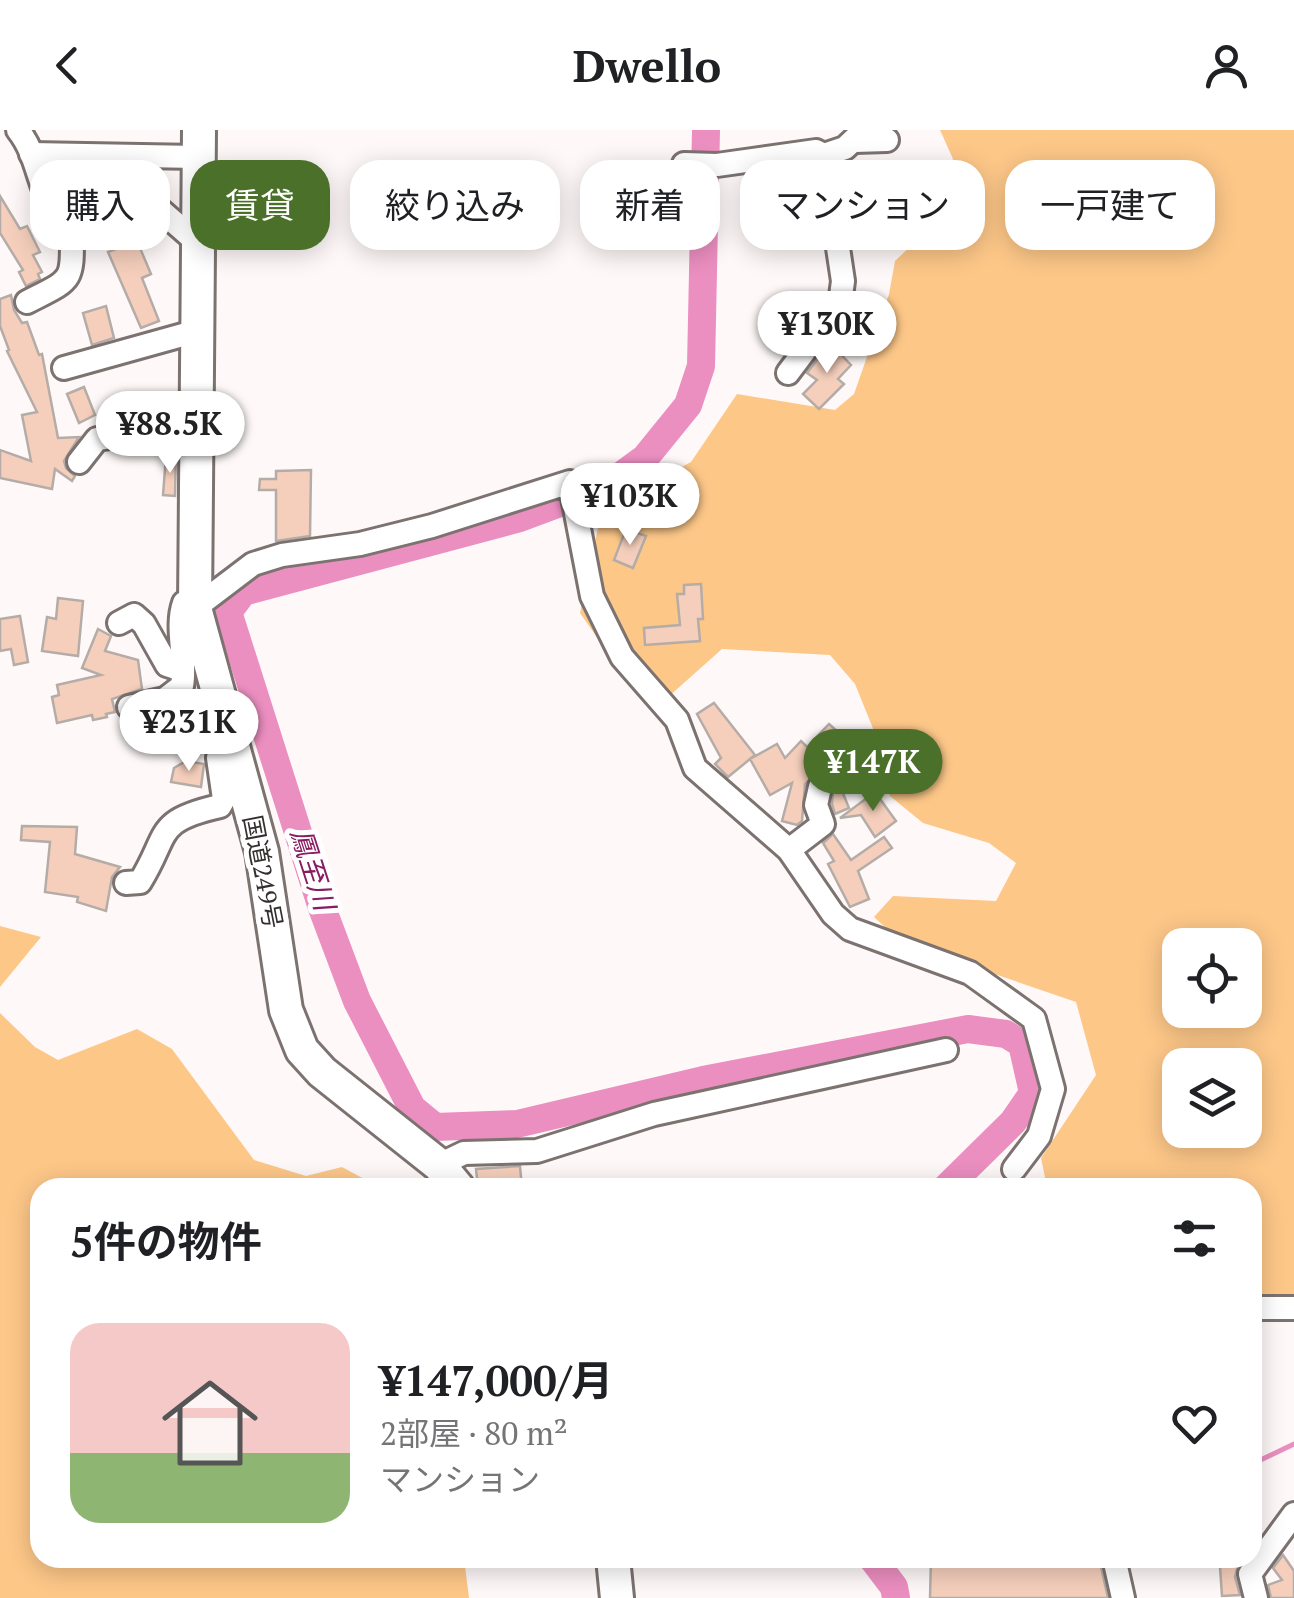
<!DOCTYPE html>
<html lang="ja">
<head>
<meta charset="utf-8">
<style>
  body { margin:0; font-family:"PT Serif","Noto Sans JP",serif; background:#f2f2f2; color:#202124; height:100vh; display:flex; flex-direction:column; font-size:38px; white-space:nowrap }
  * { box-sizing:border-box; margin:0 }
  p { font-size:32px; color:#757577 }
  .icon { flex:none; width:55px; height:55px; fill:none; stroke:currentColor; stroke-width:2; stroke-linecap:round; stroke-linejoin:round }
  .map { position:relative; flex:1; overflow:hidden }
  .panel { position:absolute; left:30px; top:1048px; width:1232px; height:390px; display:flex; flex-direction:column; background:#fff; border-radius:30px; box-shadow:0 5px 25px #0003 }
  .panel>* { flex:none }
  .guide { position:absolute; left:30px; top:30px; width:1235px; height:90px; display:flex; gap:20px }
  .controls { position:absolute; left:1162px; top:798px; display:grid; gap:20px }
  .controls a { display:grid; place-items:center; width:100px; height:100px; border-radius:20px; background:#fff; box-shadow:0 5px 25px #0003; font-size:50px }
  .price { position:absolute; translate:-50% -85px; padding:0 22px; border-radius:35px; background:#fff; color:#222; font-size:32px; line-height:65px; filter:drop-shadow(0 2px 5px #0008) }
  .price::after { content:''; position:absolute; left:50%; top:60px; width:30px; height:22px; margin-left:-15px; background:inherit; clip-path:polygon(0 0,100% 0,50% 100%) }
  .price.on { background:#4b702a; color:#fff }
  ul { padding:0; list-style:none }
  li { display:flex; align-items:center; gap:30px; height:250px; padding:0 40px }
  li span { display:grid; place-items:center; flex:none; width:280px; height:200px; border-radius:30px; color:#555 }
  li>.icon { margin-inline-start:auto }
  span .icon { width:120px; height:120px; fill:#fffc; stroke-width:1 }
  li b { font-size:42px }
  h2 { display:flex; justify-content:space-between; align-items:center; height:120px; padding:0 40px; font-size:42px }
  .pill { padding:0 35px; border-radius:30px; background:#fff; box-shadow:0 5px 25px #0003; font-size:35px; line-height:90px }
  .pill.on { background:#4b702a; color:#fff }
  header { display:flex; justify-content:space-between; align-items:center; height:130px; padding:0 40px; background:#fff; font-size:45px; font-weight:700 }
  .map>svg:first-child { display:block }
  .green { fill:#fdc788; fill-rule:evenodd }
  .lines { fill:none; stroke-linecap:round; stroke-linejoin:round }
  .stream { stroke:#eb8ec0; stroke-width:5 }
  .river { stroke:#eb8ec0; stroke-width:28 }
  .building { fill:#f5cfbc; stroke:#b5aca7; stroke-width:2.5 }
  .minor-casing { stroke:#7c7270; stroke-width:28 }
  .highway-casing { stroke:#7c7270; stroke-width:38 }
  .minor { stroke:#fff; stroke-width:22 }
  .highway { stroke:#fff; stroke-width:32 }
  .labels { text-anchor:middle; stroke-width:10; stroke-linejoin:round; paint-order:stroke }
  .street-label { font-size:25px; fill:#34302f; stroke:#fff }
  .water-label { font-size:28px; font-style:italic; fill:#881d61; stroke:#fff }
</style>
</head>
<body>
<header><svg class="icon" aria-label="back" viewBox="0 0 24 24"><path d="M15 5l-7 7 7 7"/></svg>Dwello<svg class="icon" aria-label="person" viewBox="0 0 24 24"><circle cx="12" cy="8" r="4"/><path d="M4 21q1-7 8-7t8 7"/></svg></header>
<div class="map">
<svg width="1294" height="1468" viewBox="0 0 1294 1468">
  <rect width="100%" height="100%" fill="#fef9f8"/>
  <g class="green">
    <path d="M940 0H1294V1180L1253 1193 1252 1058 1047 1057 1041 1028 1096 945 1076 872 901 812 874 787 893 766 996 771 1016 733 989 713 923 693 890 666 874 601 855 554 830 525 722 519 667 568 619 539 580 483 602 379 691 332 737 264 835 280 854 264 889 164 895 131 916 111 953 29ZM1180 815H1245V880H1180ZM1180 935H1245V1000H1180Z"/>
    <polygon points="0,796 41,807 0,857"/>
    <polygon points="0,883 35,917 58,930 137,899 172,919 254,1030 306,1046 342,1037 379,1057 40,1058 40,1428 464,1428 469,1468 0,1468"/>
  </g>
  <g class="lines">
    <polyline class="stream" points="1252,1334 1294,1314"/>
    <g class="river">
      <polyline points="706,0 701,236 688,275 645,328 608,355 520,388 243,462 228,482 322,778 357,871 412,978 435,997 517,994 703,950 968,899 1006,904 1022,914 1033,963 1013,992 946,1058"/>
      <polyline points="872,1428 894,1457 896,1468"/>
    </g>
  </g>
  <g class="building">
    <polygon points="0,66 20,99 27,96 40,122 33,125 42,142 38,144 40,149 26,156 19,142 23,140 0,103"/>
    <polygon points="137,111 151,144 142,148 159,191 141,198 108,122"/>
    <polygon points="11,165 14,180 22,193 27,192 39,225 42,224 58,308 79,307 64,331 66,338 75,346 72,351 55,339 52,359 0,348 0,320 31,331 22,285 37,282 7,221 9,220 0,196 0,169"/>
    <polygon points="106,176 114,208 92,215 83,183"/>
    <polygon points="858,177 888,188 875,223 849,214"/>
    <polygon points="830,213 851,235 838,249 844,254 819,279 803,264 817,250 807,243"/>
    <polygon points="84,257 95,285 79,293 67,264"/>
    <polygon points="166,326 176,326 175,366 163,365"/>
    <polygon points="311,340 310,406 276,411 276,360 259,360 260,349 276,349 276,341"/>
    <polygon points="626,399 646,406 633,438 614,430"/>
    <polygon points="701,454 703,489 698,489 700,511 645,515 644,498 680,495 677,464 684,464 684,455"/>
    <polygon points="58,468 83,471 78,526 42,521 47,487 56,489"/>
    <polygon points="20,486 28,532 14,535 11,519 0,521 0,489"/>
    <polygon points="98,499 111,506 105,521 138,530 142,559 112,569 115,582 106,584 107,587 93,590 92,585 57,593 52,567 59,565 57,555 101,545 82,538"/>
    <polygon points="714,573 755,625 728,647 715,634 721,628 697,584"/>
    <polygon points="829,594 858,620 852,626 857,631 838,651 849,678 835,684 832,674 834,652 829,645 816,643 805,654 802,691 797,695 782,691 792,653 770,665 750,629 777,614 785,628 801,611 807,617"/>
    <polygon points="186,631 204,634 201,657 171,652 174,638"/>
    <polygon points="875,662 896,691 875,707 861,685 840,688"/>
    <polygon points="22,696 77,697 75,724 120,737 112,747 106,781 77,772 78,767 45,762 50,712 21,710"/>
    <polygon points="833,704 851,730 884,707 892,718 858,741 869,769 850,777 828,734 834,731 823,713"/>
    <polygon points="520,1036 522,1058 478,1058 476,1039"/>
    <polygon points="1283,1425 1294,1441 1294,1468 1271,1468 1268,1455 1282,1450 1273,1438"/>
    <polygon points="931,1428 1099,1428 1108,1468 930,1468"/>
    <polygon points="1238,1435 1235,1447 1240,1465 1222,1466 1220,1437"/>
  </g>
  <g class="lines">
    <g class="minor-casing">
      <g id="minor">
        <path d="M18 0C43 31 37 75 72 100"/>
        <polyline points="855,11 887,10"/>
        <polyline points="31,24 197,27"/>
        <polyline points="824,25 845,18 864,0"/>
        <polyline points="684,34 717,35 816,21 824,25 843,151 840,174 788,243"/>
        <polyline points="72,100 125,59 134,57 199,114"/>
        <path d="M27 172C74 148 72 153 72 100"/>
        <polyline points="64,238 197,201"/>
        <polyline points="79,332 97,309 124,305 196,305"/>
        <polyline points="195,478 253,434 282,425 360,414 432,396 570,352 592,466 622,527 677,590 695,638 789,720 833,784 850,799 970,843 1034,889 1053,959 1039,1006 1014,1039"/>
        <polyline points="119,493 134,485 144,494 167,535 179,539 186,528"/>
        <path d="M129 577 165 569 182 556C187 529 175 498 184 473L195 471"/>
        <polyline points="789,720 823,694 816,675 820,657"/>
        <path d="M126 753 140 752C170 704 153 691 220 676L224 669 218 628 221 612 232 609"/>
        <polyline points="439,1035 464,1023 537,1021 654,984 946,920"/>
        <polyline points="1252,1178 1294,1178"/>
        <polyline points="1114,1428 1123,1468"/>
        <polyline points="1256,1468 1250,1444 1294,1384"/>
      </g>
    </g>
    <g class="highway-casing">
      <g id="highway">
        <polyline points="199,0 195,478 262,722 286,880 302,920 322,942 439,1035 458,1058"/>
        <polyline points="613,1428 617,1468"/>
      </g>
    </g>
    <use href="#minor" class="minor"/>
    <use href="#highway" class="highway"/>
  </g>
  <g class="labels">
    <g class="street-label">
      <text transform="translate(263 742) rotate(79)" y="9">国道249号</text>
    </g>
    <g class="water-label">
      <text transform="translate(313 739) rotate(72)" y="10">鳳至川</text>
    </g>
  </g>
</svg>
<div class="controls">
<a><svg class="icon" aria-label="locate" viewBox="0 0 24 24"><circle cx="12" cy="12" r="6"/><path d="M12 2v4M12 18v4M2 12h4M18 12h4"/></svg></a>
<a><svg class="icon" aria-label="layers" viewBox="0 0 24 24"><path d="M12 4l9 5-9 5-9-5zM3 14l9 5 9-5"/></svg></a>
</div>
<b class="price" style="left:827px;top:246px">¥130K</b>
<b class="price" style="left:170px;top:346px">¥88.5K</b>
<b class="price" style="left:630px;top:418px">¥103K</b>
<b class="price" style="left:189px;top:644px">¥231K</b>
<b class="price on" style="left:873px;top:684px">¥147K</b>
<div class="guide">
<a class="pill">購入</a>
<a class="pill on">賃貸</a>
<a class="pill">絞り込み</a>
<a class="pill">新着</a>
<a class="pill">マンション</a>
<a class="pill">一戸建て</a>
</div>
<section class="panel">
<h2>5件の物件<svg class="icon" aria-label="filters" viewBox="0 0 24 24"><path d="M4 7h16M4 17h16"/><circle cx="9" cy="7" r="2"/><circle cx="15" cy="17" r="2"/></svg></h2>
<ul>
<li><span style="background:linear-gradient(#f6c9c9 65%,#8fb573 0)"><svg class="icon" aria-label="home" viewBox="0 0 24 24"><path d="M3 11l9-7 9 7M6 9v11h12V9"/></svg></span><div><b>¥147,000/月</b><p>2部屋 · 80 m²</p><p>マンション</p></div><svg class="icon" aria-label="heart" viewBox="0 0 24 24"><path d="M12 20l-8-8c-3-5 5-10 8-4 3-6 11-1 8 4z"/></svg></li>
</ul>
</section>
</div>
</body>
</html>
